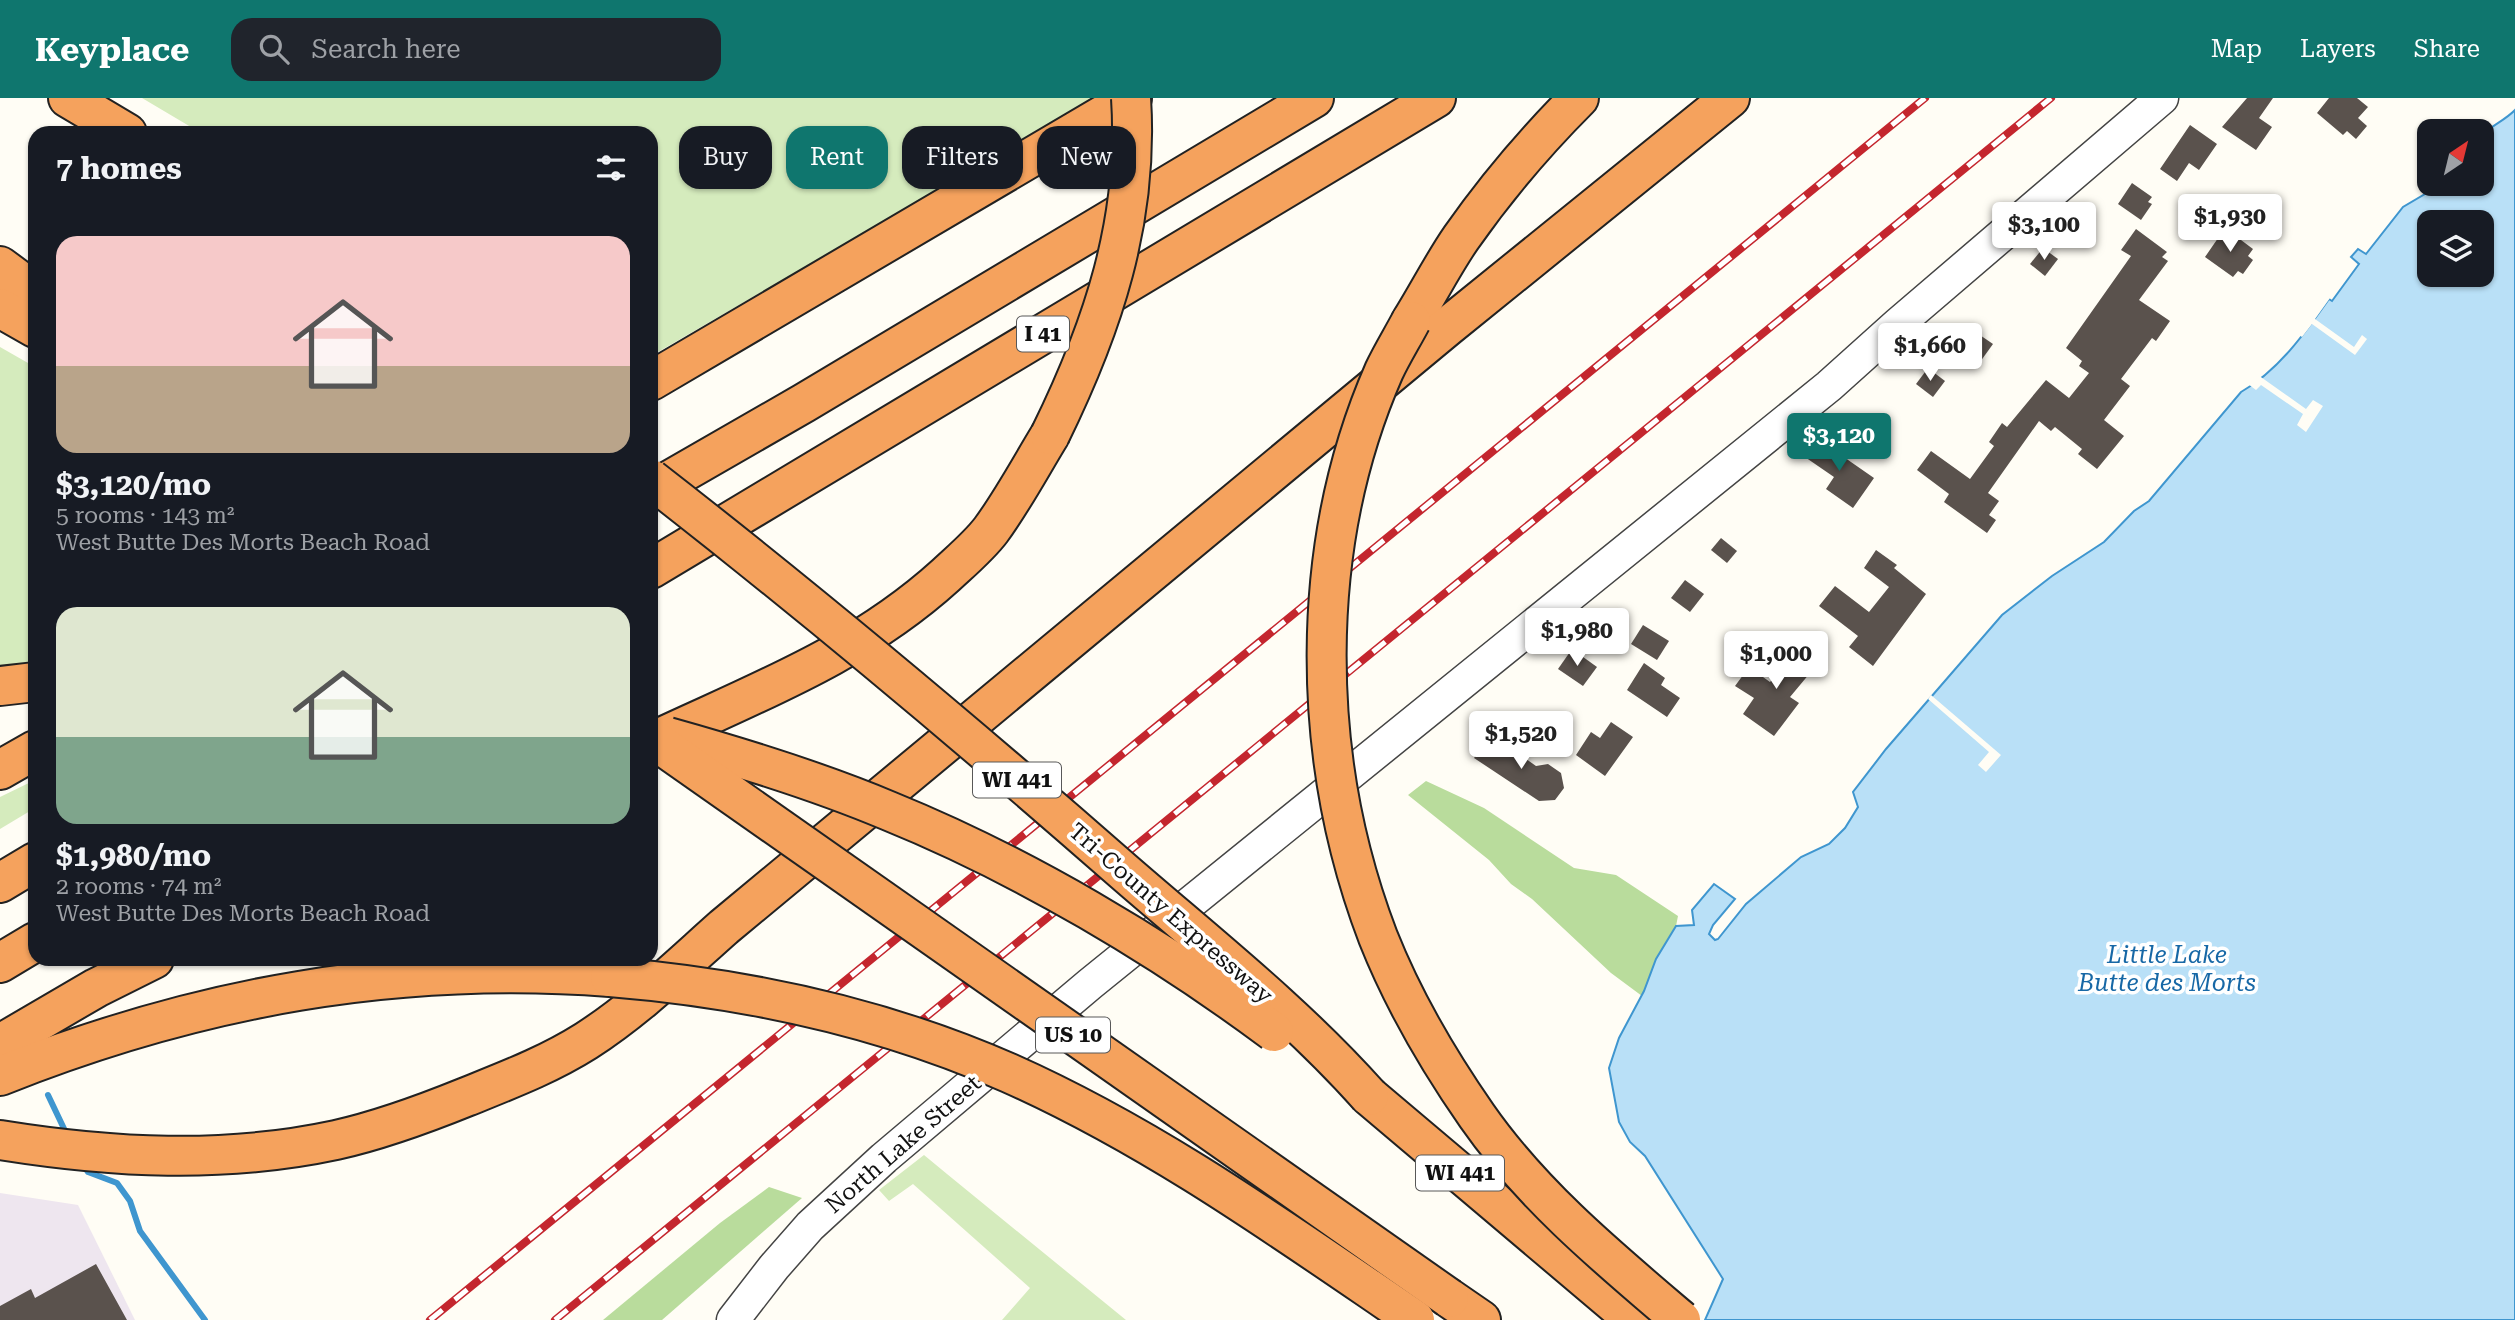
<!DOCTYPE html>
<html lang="en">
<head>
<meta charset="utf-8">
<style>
  body { margin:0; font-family:"Roboto Serif",serif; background:#20242c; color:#f1f3f6; height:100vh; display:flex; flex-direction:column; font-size:26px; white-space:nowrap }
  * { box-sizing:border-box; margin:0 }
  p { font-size:23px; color:#9ea1a6 }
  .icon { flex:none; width:38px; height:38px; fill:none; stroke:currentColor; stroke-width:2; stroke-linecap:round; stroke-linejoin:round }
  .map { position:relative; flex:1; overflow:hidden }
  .details { position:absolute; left:28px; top:28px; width:630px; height:840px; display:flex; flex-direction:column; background:#171b24; border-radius:21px; box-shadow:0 2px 5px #0004 }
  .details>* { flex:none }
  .top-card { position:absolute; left:679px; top:28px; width:665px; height:63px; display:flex; gap:14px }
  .needle { width:46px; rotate:35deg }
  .controls { position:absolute; left:2417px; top:21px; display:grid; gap:14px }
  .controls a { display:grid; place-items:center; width:77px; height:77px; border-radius:14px; background:#171b24; box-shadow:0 2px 5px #0004; font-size:35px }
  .price { position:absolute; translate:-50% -60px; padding:0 16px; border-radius:7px; background:#fff; color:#222; font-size:23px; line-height:46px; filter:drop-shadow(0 2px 4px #0008) }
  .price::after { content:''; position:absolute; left:50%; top:42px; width:21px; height:16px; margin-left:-10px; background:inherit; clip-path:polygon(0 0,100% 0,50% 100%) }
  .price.selected { background:#0f766e; color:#fff }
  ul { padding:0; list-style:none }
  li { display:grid; align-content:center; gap:14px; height:371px; padding:0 28px }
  li span { display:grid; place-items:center; height:217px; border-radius:21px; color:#555 }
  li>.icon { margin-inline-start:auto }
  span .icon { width:126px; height:126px; fill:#fffc; stroke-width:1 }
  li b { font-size:30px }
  h2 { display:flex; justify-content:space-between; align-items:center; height:84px; padding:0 28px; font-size:30px }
  .tag { padding:0 24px; border-radius:21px; background:#171b24; box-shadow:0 2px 5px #0004; font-size:24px; line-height:63px }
  .tag.selected { background:#0f766e; color:#fff }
  header { display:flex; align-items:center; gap:42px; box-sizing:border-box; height:98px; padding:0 35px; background:#0f766e; color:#fff }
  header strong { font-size:33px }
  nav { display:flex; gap:38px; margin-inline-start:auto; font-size:24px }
  .search { width:490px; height:63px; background:#20242c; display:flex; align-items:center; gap:18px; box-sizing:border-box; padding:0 24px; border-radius:21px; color:#9ea1a6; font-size:26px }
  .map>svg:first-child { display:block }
  .industrial { fill:#eee6ef }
  .green { fill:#d5ebbd }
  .forest { fill:#b9dc9c }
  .water { fill:#b9e0f7; stroke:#3f96cf; stroke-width:2; fill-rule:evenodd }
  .pier { fill:#fffdf5 }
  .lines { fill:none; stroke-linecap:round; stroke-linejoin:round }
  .stream { stroke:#3f96cf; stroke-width:6 }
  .building { fill:#5a524d }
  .tertiary-casing { stroke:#444; stroke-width:35 }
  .motorway-casing { stroke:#222; stroke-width:42 }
  .tertiary { stroke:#fff; stroke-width:32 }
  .motorway { stroke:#f5a25d; stroke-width:38 }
  .rail-casing { stroke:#c4262e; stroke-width:8 }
  .rail { stroke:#fff; stroke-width:5; stroke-dasharray:16; stroke-linecap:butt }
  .motorway-bridge-casing { stroke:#222; stroke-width:42; stroke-linecap:butt }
  .motorway-bridge { stroke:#f5a25d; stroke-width:38 }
  .labels { text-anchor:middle; stroke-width:7; stroke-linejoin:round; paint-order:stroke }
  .shield { fill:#fff; stroke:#585858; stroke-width:2 }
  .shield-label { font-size:21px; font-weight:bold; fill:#111 }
  .street-label { font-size:23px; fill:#111; stroke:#fff }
  .water-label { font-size:24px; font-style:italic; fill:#1768a6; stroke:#fff }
</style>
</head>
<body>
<header>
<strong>Keyplace</strong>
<div class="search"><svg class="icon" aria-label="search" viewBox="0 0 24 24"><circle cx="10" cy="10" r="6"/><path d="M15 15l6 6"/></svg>Search here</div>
<nav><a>Map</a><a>Layers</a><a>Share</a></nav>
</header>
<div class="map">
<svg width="2515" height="1222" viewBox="0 0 2515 1222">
  <rect width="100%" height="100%" fill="#fffdf5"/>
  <polygon class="industrial" points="0,1095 78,1107 135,1222 0,1222"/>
  <g class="green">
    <polygon points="142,0 1096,0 651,258 651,35 201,35"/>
    <polygon points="0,249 35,269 35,568 0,572"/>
    <polygon points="35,682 35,710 0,731 0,699"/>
    <polygon points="924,1057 947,1076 1126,1222 1002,1222 1030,1190 913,1086 889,1103 879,1092"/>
  </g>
  <g class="forest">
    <polygon points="1426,683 1484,710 1574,770 1616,777 1678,818 1676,828 1656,861 1642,898 1611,875 1532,801 1511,786 1489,762 1408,697"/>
    <polygon points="769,1089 802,1100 662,1222 603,1222 720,1125"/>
  </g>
  <path class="water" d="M2515 12V1222H1705L1723 1181 1645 1058 1630 1044 1619 1024 1609 970 1619 940 1644 893 1656 861 1676 828 1694 827 1692 812 1714 786 1735 801 1713 827 1709 836 1715 842 1718 841 1746 806 1801 759 1829 746 1845 730 1858 709 1853 694 1886 651 2002 517 2052 478 2104 444 2134 413 2149 403 2241 294C2278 273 2305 235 2329 201L2332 203 2359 166 2351 159 2358 151 2366 156 2403 109 2442 86H2482V59L2489 47 2482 38C2491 27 2503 24 2515 12ZM2429 124H2482V177H2429Z"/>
  <g class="pier">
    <polygon points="2327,198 2330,200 2315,221 2354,249 2362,237 2367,241 2355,257 2312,226 2302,239 2299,237"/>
    <polygon points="2258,277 2306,311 2313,302 2323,308 2306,334 2297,327 2303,316 2261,287 2256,292 2248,286"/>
    <polygon points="1931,597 2001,657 1986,674 1978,667 1989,654 1928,601"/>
  </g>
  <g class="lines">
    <g class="stream">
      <polyline points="48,997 67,1037"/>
      <polyline points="84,1068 88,1074 117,1085 130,1103 140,1133 205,1222"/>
    </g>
  </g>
  <g class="building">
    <polygon points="2247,0 2273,0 2259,20 2272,29 2256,52 2222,29"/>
    <polygon points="2329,0 2357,0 2368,9 2358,20 2367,28 2356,41 2347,33 2343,37 2317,15"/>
    <polygon points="2190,27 2217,46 2199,72 2189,65 2177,83 2160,71"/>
    <polygon points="2132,85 2152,99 2148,104 2152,106 2141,122 2118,106"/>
    <polygon points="2225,130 2253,151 2248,158 2253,162 2243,176 2238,173 2233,179 2205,159"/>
    <polygon points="2136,131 2167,154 2162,159 2168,163 2139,202 2170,223 2156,243 2152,240 2121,281 2130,288 2104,322 2124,338 2097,371 2078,356 2082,351 2055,329 2051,333 2039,323 1988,395 1999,403 1989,417 1996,422 1987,435 1944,404 1949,396 1917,372 1931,353 1970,381 1994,348 1989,344 2002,325 2007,329 2046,282 2069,300 2089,275 2079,268 2082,263 2066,250 2131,158 2121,152"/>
    <polygon points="2043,150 2058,161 2045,178 2030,166"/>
    <polygon points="1971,231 1993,246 1980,264 1958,248"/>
    <polygon points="1928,270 1945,283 1933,299 1916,286"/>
    <polygon points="1815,339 1874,380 1853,410 1826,391 1834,379 1802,357"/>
    <polygon points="1721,440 1737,453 1727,465 1711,452"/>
    <polygon points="1876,452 1897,467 1894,470 1926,496 1873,568 1849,549 1858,538 1819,508 1835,488 1869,514 1889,489 1864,470"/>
    <polygon points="1685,482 1704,496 1690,514 1671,500"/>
    <polygon points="1643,527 1669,543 1657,562 1631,546"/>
    <polygon points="1802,547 1820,563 1790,599 1799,605 1774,638 1743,616 1754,600 1735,588 1749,569 1770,584"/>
    <polygon points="1572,551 1597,569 1583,588 1558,571"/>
    <polygon points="1644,565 1665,580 1661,587 1680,600 1667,619 1627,592"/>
    <polygon points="1611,624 1633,639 1605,678 1576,657 1591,634 1600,640"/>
    <polygon points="1491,636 1536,668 1548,666 1561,675 1564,690 1555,702 1539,703 1474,660"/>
    <polygon points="96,1166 127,1222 0,1222 0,1208 31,1191 35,1200"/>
  </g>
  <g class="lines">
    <g class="tertiary-casing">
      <polyline id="tertiary" points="733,1222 774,1169 810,1128 884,1060 1090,886 1829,288 1898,226 2162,0"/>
    </g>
    <g class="motorway-casing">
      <g id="motorway">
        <polyline points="68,0 127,35"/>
        <polyline points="0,168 35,194"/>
        <polyline points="0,210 35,230"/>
        <path d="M1411 223C1428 196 1443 166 1461 140 1496 90 1536 43 1579 0"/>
        <polyline points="651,283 1132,0"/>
        <polyline points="651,393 804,305 1314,0"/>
        <polyline points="651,471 1436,0"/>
        <polyline points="0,588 35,584"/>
        <path d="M651 644C757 594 858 557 946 477 961 463 979 448 991 432 1013 402 1031 368 1050 337"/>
        <polyline points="0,672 35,652"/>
        <polyline points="0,785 35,764"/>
        <polyline points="0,865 35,844"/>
        <polyline points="0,946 96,890 154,861"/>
        <path d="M0 978C198 899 397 863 610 879"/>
        <polyline points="1369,998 1634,1222"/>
        <path d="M0 1042C112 1060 224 1066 336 1042 381 1032 424 1016 466 999 508 982 548 967 586 943 636 911 680 868 724 829L1447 229 1730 0"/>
        <polyline points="1449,1200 1481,1222"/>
      </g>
    </g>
    <use href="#tertiary" class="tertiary"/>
    <use href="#motorway" class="motorway"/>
    <g class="rail-casing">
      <g id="rail">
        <polyline points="430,1222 1925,0"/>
        <polyline points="555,1222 2051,0"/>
      </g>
    </g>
    <use href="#rail" class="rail"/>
    <g class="motorway-bridge-casing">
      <g id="motorway-bridge">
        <path d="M1411 223C1402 240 1392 256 1384 273 1307 449 1310 661 1378 839 1403 902 1438 962 1477 1018 1532 1097 1608 1160 1681 1222"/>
        <path d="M1050 337C1103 229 1139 122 1131 0"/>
        <path d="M651 381C813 507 969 638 1123 773 1207 846 1295 915 1369 998"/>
        <path d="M668 639C743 660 818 683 889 713 1022 767 1160 849 1274 934"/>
        <polyline points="651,640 1449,1200"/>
        <path d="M610 879C746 890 884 920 1009 975 1155 1040 1284 1133 1415 1222"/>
      </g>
    </g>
    <use href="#motorway-bridge" class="motorway-bridge"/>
  </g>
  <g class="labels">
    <g class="shield">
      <rect x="1017" y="218.5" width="52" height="35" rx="5"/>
      <rect x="973" y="664.5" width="88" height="35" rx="5"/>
      <rect x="1036" y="919.5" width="74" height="35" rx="5"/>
      <rect x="1416" y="1057.5" width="88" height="35" rx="5"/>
    </g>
    <g class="shield-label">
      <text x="1043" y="243">I 41</text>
      <text x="1017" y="689">WI 441</text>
      <text x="1073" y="944">US 10</text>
      <text x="1460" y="1082">WI 441</text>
    </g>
    <g class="street-label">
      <text transform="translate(1171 815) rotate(41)" y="8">Tri-County Expressway</text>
      <text transform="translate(903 1046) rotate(-41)" y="8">North Lake Street</text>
    </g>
    <g class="water-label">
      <text x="2167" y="865">Little Lake<tspan x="2167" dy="28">Butte des Morts</tspan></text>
    </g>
  </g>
</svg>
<div class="controls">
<a><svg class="needle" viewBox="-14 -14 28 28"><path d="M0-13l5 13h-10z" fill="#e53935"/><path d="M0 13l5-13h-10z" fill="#9ea1a6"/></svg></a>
<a><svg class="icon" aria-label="layers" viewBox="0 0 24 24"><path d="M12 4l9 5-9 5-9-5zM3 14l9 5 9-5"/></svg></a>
</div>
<b class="price" style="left:2230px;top:156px">$1,930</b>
<b class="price" style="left:2044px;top:164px">$3,100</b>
<b class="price" style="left:1930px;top:285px">$1,660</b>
<b class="price selected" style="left:1839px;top:375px">$3,120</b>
<b class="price" style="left:1577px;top:570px">$1,980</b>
<b class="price" style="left:1776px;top:593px">$1,000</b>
<b class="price" style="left:1521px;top:673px">$1,520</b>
<div class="top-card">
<a class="tag">Buy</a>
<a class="tag selected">Rent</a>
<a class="tag">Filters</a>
<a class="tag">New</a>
</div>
<section class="details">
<h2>7 homes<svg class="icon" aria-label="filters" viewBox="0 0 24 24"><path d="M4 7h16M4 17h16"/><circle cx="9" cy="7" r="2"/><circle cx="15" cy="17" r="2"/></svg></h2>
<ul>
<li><span style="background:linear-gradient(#f6c9c9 60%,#b9a48a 0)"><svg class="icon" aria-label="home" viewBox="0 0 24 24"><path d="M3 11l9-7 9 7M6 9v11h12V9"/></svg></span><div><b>$3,120/mo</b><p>5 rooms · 143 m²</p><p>West Butte Des Morts Beach Road</p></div></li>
<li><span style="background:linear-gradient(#dfe7d0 60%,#7fa58c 0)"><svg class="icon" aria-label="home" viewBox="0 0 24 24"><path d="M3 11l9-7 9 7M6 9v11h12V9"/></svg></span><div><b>$1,980/mo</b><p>2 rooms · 74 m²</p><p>West Butte Des Morts Beach Road</p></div></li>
</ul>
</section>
</div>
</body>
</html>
